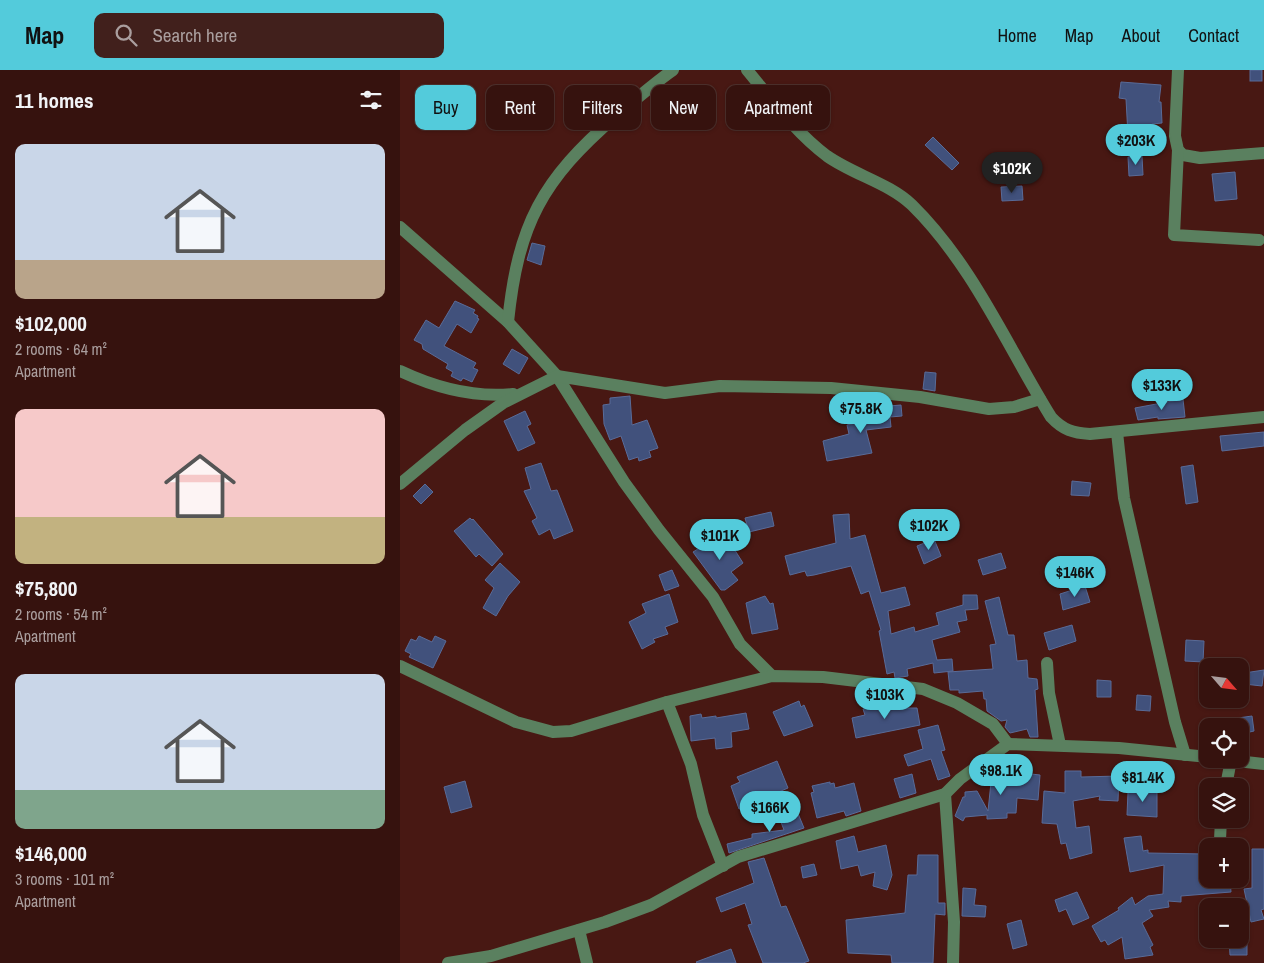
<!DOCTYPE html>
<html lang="en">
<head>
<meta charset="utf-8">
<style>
  body { margin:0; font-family:"Archivo Narrow",sans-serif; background:#41201c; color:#f1f3f6; height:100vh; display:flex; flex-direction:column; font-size:19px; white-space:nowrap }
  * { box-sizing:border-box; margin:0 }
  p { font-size:16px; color:#aa9e9e }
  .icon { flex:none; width:28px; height:28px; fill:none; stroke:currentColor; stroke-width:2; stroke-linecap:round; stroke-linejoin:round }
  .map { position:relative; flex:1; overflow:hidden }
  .drawer { display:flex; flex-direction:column; background:#36120e; width:400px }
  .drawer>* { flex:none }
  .banner { position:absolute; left:15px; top:15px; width:475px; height:45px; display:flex; gap:10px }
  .needle { width:32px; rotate:118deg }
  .controls { position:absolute; left:799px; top:588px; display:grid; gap:10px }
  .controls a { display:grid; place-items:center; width:50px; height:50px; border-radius:10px; background:#36120e; box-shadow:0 1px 4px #0004,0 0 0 1px #50322e; font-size:25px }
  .price { position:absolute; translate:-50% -42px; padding:0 11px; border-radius:18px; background:#53cbdb; color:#111; font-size:16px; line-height:32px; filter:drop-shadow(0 1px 2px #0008) }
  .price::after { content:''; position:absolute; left:50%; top:30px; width:15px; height:11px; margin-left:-8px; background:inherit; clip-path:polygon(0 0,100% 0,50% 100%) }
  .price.on { background:#222; color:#fff }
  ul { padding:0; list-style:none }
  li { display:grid; align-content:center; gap:10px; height:265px; padding:0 15px }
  li span { display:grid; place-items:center; height:155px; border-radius:10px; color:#555 }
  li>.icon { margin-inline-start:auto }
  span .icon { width:90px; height:90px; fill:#fffc; stroke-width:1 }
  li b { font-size:21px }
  h2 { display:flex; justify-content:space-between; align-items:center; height:60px; padding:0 15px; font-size:21px }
  .tag { padding:0 18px; border-radius:10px; background:#36120e; box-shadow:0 1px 4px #0004,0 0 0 1px #50322e; font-size:18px; line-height:45px }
  .tag.on { background:#53cbdb; color:#111 }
  header { display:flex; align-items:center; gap:30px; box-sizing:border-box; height:70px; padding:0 25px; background:#53cbdb; color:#111 }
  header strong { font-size:24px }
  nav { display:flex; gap:28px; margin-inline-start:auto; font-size:18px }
  .search { width:350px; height:45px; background:#41201c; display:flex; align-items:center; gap:12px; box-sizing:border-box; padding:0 18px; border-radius:10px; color:#aa9e9e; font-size:19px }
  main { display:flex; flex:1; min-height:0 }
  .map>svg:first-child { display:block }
  .building { fill:#41517c; stroke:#596b98 }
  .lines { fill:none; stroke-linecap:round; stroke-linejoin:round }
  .minor { stroke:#5a805f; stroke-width:12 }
</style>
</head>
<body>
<header>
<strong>Map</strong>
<div class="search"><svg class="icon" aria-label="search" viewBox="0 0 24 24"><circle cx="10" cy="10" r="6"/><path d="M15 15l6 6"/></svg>Search here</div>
<nav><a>Home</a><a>Map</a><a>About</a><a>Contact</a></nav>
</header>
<main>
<section class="drawer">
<h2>11 homes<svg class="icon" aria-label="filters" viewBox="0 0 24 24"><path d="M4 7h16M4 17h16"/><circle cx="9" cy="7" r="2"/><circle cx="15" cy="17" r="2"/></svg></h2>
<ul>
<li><span style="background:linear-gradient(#c9d6e8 75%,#b9a48a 0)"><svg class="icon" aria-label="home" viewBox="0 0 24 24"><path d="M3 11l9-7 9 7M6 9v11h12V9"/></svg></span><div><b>$102,000</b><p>2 rooms · 64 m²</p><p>Apartment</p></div></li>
<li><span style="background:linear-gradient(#f6c9c9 70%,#c2b280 0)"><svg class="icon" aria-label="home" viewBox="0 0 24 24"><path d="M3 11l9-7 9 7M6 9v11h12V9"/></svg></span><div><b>$75,800</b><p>2 rooms · 54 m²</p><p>Apartment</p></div></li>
<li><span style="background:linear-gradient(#c9d6e8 75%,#7fa58c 0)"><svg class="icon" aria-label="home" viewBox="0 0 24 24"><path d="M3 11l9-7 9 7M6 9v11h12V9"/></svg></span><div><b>$146,000</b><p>3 rooms · 101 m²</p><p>Apartment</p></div></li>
</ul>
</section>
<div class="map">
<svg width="864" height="893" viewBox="0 0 864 893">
  <rect width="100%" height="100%" fill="#481813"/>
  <g class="building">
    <rect x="850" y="0" width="12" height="11"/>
    <polygon points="721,12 761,15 759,32 761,32 762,53 752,54 752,65 728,65 726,29 719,28"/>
    <polygon points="533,67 559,93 552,100 525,75"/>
    <polygon points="742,86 743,105 729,106 728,87"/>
    <polygon points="835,102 837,129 815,131 812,104"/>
    <polygon points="622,116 623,130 602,131 601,117"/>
    <polygon points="132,173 145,176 141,195 127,190"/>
    <polygon points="55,231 75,240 73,243 78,246 77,248 79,249 71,263 57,254 44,276 76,293 73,298 78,300 72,312 63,308 61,311 51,306 53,302 46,298 48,294 23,279 22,274 14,270 26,250 39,258"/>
    <polygon points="112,279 128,288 119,304 103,294"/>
    <polygon points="525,302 536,303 535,321 523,319"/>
    <polygon points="230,326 232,355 247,350 258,378 249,381 251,387 239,391 238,387 229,390 221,366 210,370 204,354 203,335 210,334 210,328"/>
    <polygon points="783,329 785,347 758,349 758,347 738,350 735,338"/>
    <polygon points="489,334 489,336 501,335 502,346 490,347 491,357 466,360 472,383 427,391 423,371 449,364 447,355 459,352 458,346 475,344 474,336"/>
    <polygon points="125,341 131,354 127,356 135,373 118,381 104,351"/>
    <polygon points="864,362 864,376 822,381 820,366"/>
    <polygon points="141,393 151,421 157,420 173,461 154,469 150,459 139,465 132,451 137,448 124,421 131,419 125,398"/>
    <polygon points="793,395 798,432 786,434 781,397"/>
    <polygon points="672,411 691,413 689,426 671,425"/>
    <polygon points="25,414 33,422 21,434 13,426"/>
    <polygon points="371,442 374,456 349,462 345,448"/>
    <polygon points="449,444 450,469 465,465 481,523 505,517 510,535 488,541 491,564 514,557 515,562 539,555 536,543 563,535 563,525 577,525 578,539 565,540 567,550 557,552 560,562 532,570 537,590 552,589 553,601 534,603 533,593 507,599 508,606 495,608 494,602 487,604 479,561 481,560 469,521 461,524 451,496 414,505 407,506 405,501 390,505 385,486 436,473 433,445"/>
    <polygon points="70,448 72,450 73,449 103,484 92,496 79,484 76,487 54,461"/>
    <polygon points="324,463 343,493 331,502 338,510 325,520 321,520 293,482"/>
    <polygon points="534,469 541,486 524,494 517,476"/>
    <polygon points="601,483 606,498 583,505 578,490"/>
    <polygon points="100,493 120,512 108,526 96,546 83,538 94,518 85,510"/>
    <polygon points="272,500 279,516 265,521 259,505"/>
    <polygon points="685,516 690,532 663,540 660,524"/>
    <polygon points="269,524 278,552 265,557 268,564 253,569 255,572 242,579 229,552 246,543 242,534"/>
    <polygon points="365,526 370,534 373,533 378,559 352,564 346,533"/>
    <polygon points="599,527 608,565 614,565 617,591 627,590 628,608 637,609 638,619 635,620 638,667 630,667 627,659 610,663 605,657 607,650 601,651 587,641 586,629 584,629 583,621 559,623 559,620 550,620 548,602 593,599 590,575 596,574 585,531"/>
    <polygon points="672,555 676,571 649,580 644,563"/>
    <polygon points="19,566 32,572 35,566 46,571 33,598 9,587 11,584 5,581 11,569 16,571"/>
    <polygon points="786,570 804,571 803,592 785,591"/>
    <polygon points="864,600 862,616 844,614 844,603"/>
    <polygon points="697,610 711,611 711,627 697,627"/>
    <polygon points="737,625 751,626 750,641 736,640"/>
    <polygon points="399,631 401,637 404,635 413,656 384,666 373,642"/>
    <polygon points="496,635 496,637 502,636 503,638 517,638 520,655 456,668 452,648 465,645 463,639"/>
    <polygon points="346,643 349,659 331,662 332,677 316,679 315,668 291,671 290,646 301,644 302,648 316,646 316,648"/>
    <polygon points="852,646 854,661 841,664 838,648"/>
    <polygon points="538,655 545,680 541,681 550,706 538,710 531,689 508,696 504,685 523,679 518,660"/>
    <polygon points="377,691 388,718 339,739 331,716 340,712 337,707"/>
    <polygon points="665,701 681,701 681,707 719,706 718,731 699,730 700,726 673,731 676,758 689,756 692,783 670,789 666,773 661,774 657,754 642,753 644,721 665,723"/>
    <polygon points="613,702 640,705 638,730 617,728 616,743 607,743 607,748 587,749 587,745 565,747 563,751 555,746 563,727 565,727 565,722 577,721 588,741 592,703 613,705"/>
    <polygon points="512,704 516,723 500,728 494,709"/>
    <polygon points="65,711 72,737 51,743 44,717"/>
    <polygon points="430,712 430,714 434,713 435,718 454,713 461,741 446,746 444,741 417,748 411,723 414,722 412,716"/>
    <polygon points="747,715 757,715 757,747 727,745 728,722 747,723"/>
    <polygon points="397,741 404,758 329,783 327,774 352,768 352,764 384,760 379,747"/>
    <polygon points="454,766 458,782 486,775 492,805 487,820 473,816 475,802 461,806 458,795 441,799 436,771"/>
    <polygon points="741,766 743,781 748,780 748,783 805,784 805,809 830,809 831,822 781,826 781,832 768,831 769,837 749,840 753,846 742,853 753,875 750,877 753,885 725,889 722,867 708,875 705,870 701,872 692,856 719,840 718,838 732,827 735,835 748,826 763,824 764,795 730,802 724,768"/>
    <polygon points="852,779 864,779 864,839 861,840 864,849 851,852 844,819 852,818"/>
    <polygon points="518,785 538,785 538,833 545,833 545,845 535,844 533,893 492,893 491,885 448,883 446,850 505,843 508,805 517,805"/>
    <polygon points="364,788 381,837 386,836 409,891 403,893 363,893 348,855 352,854 345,833 321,842 316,828 354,813 348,792"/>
    <polygon points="414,794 417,805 403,808 401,797"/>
    <polygon points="563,818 576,819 574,835 586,836 585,847 562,846"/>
    <polygon points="677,822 689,848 673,855 666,839 659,842 655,830"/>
    <polygon points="621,850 627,875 613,879 607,854"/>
    <polygon points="829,869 847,869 847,885 830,885"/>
    <polygon points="331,879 336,893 297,893 296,892"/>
  </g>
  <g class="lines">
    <g class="minor">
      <path d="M347 0C371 29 396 63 427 86 454 105 489 113 512 135 573 195 607 276 651 347 663 360 673 363 690 364L864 347"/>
      <polyline points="778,0 775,66 778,80 783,85 800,88 864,83"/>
      <polyline points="778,80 774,165 859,170"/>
      <polyline points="0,157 108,252 157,306 224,412 259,460 313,527 340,574 372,606"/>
      <path d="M108 252C118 154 142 110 216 46 235 30 253 14 273 0"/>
      <path d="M0 301C36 318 73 328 113 324"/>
      <polyline points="717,362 724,428 775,652 785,685"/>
      <polyline points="0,414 65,360 103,333 157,306 265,323 320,316 431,318 520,327 589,339 614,337 640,329"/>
      <polyline points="647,593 649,623 660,675"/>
      <polyline points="0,596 116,652 153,662 171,661 267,632 372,606 423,607 523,619 557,633 593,654 608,674"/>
      <polyline points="267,632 291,694 303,745 323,796"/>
      <polyline points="819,689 864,694"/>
      <polyline points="826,716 831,690"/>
      <polyline points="545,724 554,852 553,893"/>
      <polyline points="820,770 821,749"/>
      <polyline points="179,860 187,893"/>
      <polyline points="48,893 91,886 205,852 251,835 338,787 545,724 560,709 608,674 719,678 808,687"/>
    </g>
  </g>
</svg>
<div class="controls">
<a><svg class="needle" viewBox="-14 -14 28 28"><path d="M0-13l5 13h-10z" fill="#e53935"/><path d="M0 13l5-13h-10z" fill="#aa9e9e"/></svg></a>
<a><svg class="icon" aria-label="locate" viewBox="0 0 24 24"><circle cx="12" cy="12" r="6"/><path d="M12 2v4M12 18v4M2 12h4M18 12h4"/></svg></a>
<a><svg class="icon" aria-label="layers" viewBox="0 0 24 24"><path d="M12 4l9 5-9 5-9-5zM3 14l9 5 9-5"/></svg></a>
<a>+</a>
<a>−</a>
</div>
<b class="price" style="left:736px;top:96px">$203K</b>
<b class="price on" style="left:612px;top:124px">$102K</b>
<b class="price" style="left:762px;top:341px">$133K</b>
<b class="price" style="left:461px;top:364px">$75.8K</b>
<b class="price" style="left:529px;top:481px">$102K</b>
<b class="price" style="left:320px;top:491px">$101K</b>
<b class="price" style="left:675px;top:528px">$146K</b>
<b class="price" style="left:485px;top:650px">$103K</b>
<b class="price" style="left:601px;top:726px">$98.1K</b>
<b class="price" style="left:743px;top:733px">$81.4K</b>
<b class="price" style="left:370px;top:763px">$166K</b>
<div class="banner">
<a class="tag on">Buy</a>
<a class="tag">Rent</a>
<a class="tag">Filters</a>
<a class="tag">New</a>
<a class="tag">Apartment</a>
</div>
</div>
</main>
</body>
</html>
